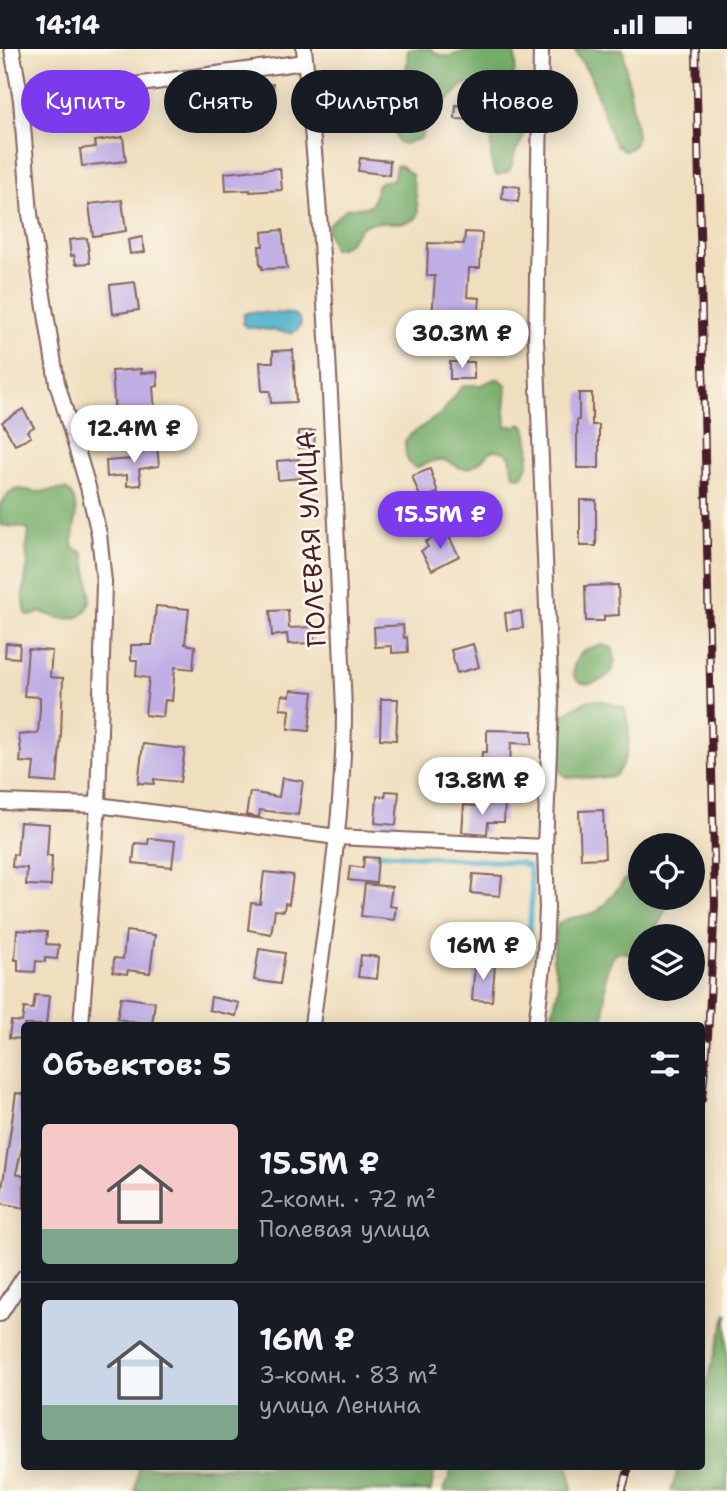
<!DOCTYPE html>
<html lang="ru">
<head>
<meta charset="utf-8">
<style>
  body { margin:0; font-family:"Shantell Sans",sans-serif; background:#242831; color:#f1f3f6; height:100vh; display:flex; flex-direction:column; font-size:26px; white-space:nowrap }
  * { box-sizing:border-box; margin:0 }
  p { font-size:23px; color:#9ea1a6 }
  .icon { flex:none; width:38px; height:38px; fill:none; stroke:currentColor; stroke-width:2; stroke-linecap:round; stroke-linejoin:round }
  .map { position:relative; flex:1; overflow:hidden }
  .side { position:absolute; left:21px; top:973px; width:684px; height:448px; display:flex; flex-direction:column; background:#171b24; border-radius:7px; box-shadow:0 4px 18px #0003 }
  .side>* { flex:none }
  .hud { position:absolute; left:21px; top:21px; width:686px; height:63px; display:flex; gap:14px }
  .buttons { position:absolute; left:628px; top:784px; display:grid; gap:14px }
  .buttons a { display:grid; place-items:center; width:77px; height:77px; border-radius:50%; background:#171b24; box-shadow:0 4px 18px #0003; font-size:35px }
  .price { position:absolute; translate:-50% -60px; padding:0 16px; border-radius:24px; background:#fff; color:#222; font-size:23px; line-height:46px; filter:drop-shadow(0 2px 4px #0008) }
  .price::after { content:''; position:absolute; left:50%; top:42px; width:21px; height:16px; margin-left:-10px; background:inherit; clip-path:polygon(0 0,100% 0,50% 100%) }
  .price.on { background:#7c3aed; color:#fff }
  ul { padding:0; list-style:none }
  li { display:flex; align-items:center; gap:21px; height:175px; padding:0 21px }
  li+li { border-top:2px solid #363941 }
  li span { display:grid; place-items:center; flex:none; width:196px; height:140px; border-radius:7px; color:#555 }
  li>.icon { margin-inline-start:auto }
  span .icon { width:84px; height:84px; fill:#fffc; stroke-width:1 }
  li b { font-size:30px }
  h2 { display:flex; justify-content:space-between; align-items:center; height:84px; padding:0 21px; font-size:30px }
  .pill { padding:0 24px; border-radius:32px; background:#171b24; box-shadow:0 4px 18px #0003; font-size:24px; line-height:63px }
  .pill.on { background:#7c3aed; color:#fff }
  .status { display:flex; justify-content:space-between; align-items:center; height:49px; padding:0 35px; background:#171b24; direction:ltr }
  .status svg { height:19px; fill:currentColor }
  .map>svg:first-child { display:block }
  .forest { fill:#77ad6a; stroke:#60664a; stroke-width:2 }
  .water { fill:#49aec8; stroke:#4a667a; stroke-width:2 }
  .lines { fill:none; stroke-linecap:round; stroke-linejoin:round }
  .stream { stroke:#49aec8; stroke-width:5 }
  .building { fill:#bfafe5 }
  .street-casing { stroke:#84625f; stroke-width:18 }
  .street { stroke:#fff; stroke-width:14 }
  .rail-casing { stroke:#4a1f2b; stroke-width:8 }
  .rail { stroke:#fbf7ec; stroke-width:5; stroke-dasharray:16; stroke-linecap:butt }
  .labels { text-anchor:middle; stroke-width:5; stroke-linejoin:round; paint-order:stroke }
  .street-label { font-size:26px; fill:#4a1f2b; stroke:#fbf7ec }
</style>
</head>
<body>
<div class="status"><b>14:14</b><svg viewBox="0 0 49 12"><path d="M0 12V9h3v3zM5 12V6h3v6zM10 12V3h3v9zM15 12V0h3v12zM26 1h20v11H26zM47 4h2v5h-2z"/></svg></div>
<div class="map">
<svg width="727" height="1442" viewBox="0 0 727 1442">
  <rect width="100%" height="100%" fill="#fbf7ec"/>
  <filter id="ink" filterUnits="userSpaceOnUse"><feTurbulence type="fractalNoise" baseFrequency=".0143" numOctaves="2"/><feDisplacementMap in="SourceGraphic" scale="14" xChannelSelector="R" yChannelSelector="G"/><feConvolveMatrix kernelMatrix="1 2 1 2 8 2 1 2 1" color-interpolation-filters="sRGB"/></filter>
  <filter id="wash" filterUnits="userSpaceOnUse"><feTurbulence type="fractalNoise" baseFrequency=".00686" numOctaves="4" result="noise"/><feDisplacementMap in="SourceGraphic" scale="28" xChannelSelector="R" yChannelSelector="G"/><feGaussianBlur stdDeviation="1.57" result="paint"/><feColorMatrix in="noise" values="0 0 0 0 0 0 0 0 0 0 0 0 0 0 0 0 0 1.4 0 .05"/><feComposite in="paint" operator="in"/></filter>
  <g filter="url(#wash)">
    <rect width="100%" height="100%" fill="#f0dfbf"/>
    <g class="forest">
      <path d="M408 0H431L437 5 448 8C468 0 487 0 509 0L513 2C518 12 516 26 508 34H480L462 36C455 47 446 51 438 60 431 69 425 79 421 89L404 95 398 93 394 80 391 44 406 24Z"/>
      <path d="M575 0H623L637 86C635 95 633 100 624 102L617 97 613 91 590 26 577 6Z"/>
      <path d="M521 46 525 49C528 61 527 76 523 88 522 94 517 98 515 103 511 117 514 124 496 126 488 115 491 84 496 72 499 63 506 55 511 48Z"/>
      <path d="M400 116 412 126C413 134 419 158 418 165 415 180 379 170 367 175 352 181 353 200 333 200L327 181 328 176 347 159 366 158 372 155 378 135 383 132H393L396 117Z"/>
      <path d="M495 330H500L507 337 505 361 506 377H517L521 375 525 377C530 393 532 412 523 427L519 428 514 427 510 407C487 390 488 414 469 419 458 422 453 412 443 411 434 410 424 416 416 419 404 414 406 403 405 392L410 386 442 364 461 339 465 336H481Z"/>
      <path d="M20 440 38 443 66 440C84 453 71 481 73 500L81 502 84 506C87 525 101 563 74 569 61 571 53 568 42 563L30 567 26 565 23 546 28 514 26 501 29 483 26 479 0 476V455L12 442Z"/>
      <path d="M603 596 612 599C629 637 559 649 576 612 581 600 591 598 603 596Z"/>
      <path d="M590 651H601L625 659C631 686 632 703 615 727L597 729 566 728C563 725 560 723 558 720 552 708 555 674 565 665 572 659 581 655 590 651Z"/>
      <path d="M640 811V849H669C667 862 658 874 653 887H640V905C633 908 624 901 615 904L606 923 604 976H551L552 966 559 936 553 911 555 887 558 875C569 866 583 869 596 863 606 857 631 822 640 811Z"/>
      <polygon points="727,1263 727,1442 671,1442 679,1418 702,1418 702,1349"/>
      <polygon points="139,1418 435,1418 431,1442 135,1442"/>
      <polygon points="453,1418 569,1418 572,1442 444,1442"/>
    </g>
    <polygon class="water" points="251,263 293,265 298,268 301,275 298,280 292,284 247,278 243,275 243,267 246,264"/>
    <g class="lines">
      <polyline class="stream" points="373,804 522,814 529,818 532,842 528,904"/>
    </g>
    <g id="blocks">
      <g class="building">
        <polygon points="273,35 275,60 249,62 249,71 232,72 229,38"/>
        <polygon points="472,41 488,42 487,71 455,70 456,56 471,57"/>
        <polygon points="123,88 126,112 82,117 80,100 96,98 95,92"/>
        <polygon points="360,109 390,112 389,126 358,122"/>
        <polygon points="280,119 282,141 250,143 250,141 226,142 225,124"/>
        <polygon points="503,136 520,138 518,153 502,150"/>
        <polygon points="122,151 126,182 93,187 89,155"/>
        <polygon points="282,181 287,219 262,220 262,217 260,217 259,197 263,197 262,183"/>
        <polygon points="465,183 482,184 480,219 469,219 467,248 480,249 478,272 432,269 435,227 427,227 428,194 464,195"/>
        <polygon points="142,188 145,203 130,205 128,191"/>
        <polygon points="87,189 90,214 76,215 74,206 71,207 69,191"/>
        <polygon points="135,233 139,261 113,265 110,236"/>
        <polygon points="293,301 296,353 271,354 270,342 262,342 260,313 273,313 273,302"/>
        <rect x="450" y="313" width="24" height="17"/>
        <polygon points="141,320 141,324 157,323 158,337 153,338 155,362 115,366 112,322"/>
        <polygon points="579,344 592,344 592,376 599,376 599,419 577,419 577,371 579,371"/>
        <polygon points="23,360 34,378 27,382 31,388 15,396 2,373"/>
        <polygon points="299,382 315,382 314,399 299,399"/>
        <polygon points="157,397 159,417 139,420 141,436 127,437 127,426 107,428 106,412 133,410 132,400"/>
        <polygon points="299,410 301,429 278,431 277,412"/>
        <polygon points="430,420 438,444 421,450 412,427"/>
        <rect x="580" y="451" width="16" height="46"/>
        <polygon points="446,482 459,507 432,521 421,502 428,498 425,493"/>
        <polygon points="618,536 619,566 604,567 604,572 586,572 585,537"/>
        <polygon points="156,557 189,560 185,595 195,597 193,620 175,618 172,652 165,651 163,668 145,666 149,629 136,627 137,611 131,611 131,596 152,596"/>
        <polygon points="288,561 289,579 313,578 314,594 288,595 287,585 272,587 270,562"/>
        <polygon points="521,562 523,579 507,581 505,564"/>
        <polygon points="403,576 404,589 407,588 408,603 392,604 392,597 375,598 374,578"/>
        <polygon points="6,594 20,595 19,609 5,608"/>
        <polygon points="473,595 479,618 457,624 451,601"/>
        <polygon points="28,600 52,602 50,628 63,629 61,685 57,734 32,732 34,714 20,713 21,704 19,686 38,684 40,660 40,648 24,647"/>
        <polygon points="291,641 313,643 309,682 288,680 290,661 280,660 282,646 290,647"/>
        <polygon points="381,650 398,650 396,691 380,690"/>
        <polygon points="487,681 532,682 532,695 511,694 510,719 481,718 482,703 487,703"/>
        <polygon points="143,695 185,700 180,733 154,730 154,735 138,734"/>
        <polygon points="282,729 303,732 298,766 260,761 259,768 246,766 250,743 279,748"/>
        <polygon points="386,742 399,743 396,776 375,774 377,747 385,748"/>
        <polygon points="476,755 505,755 504,773 488,773 487,785 462,783 464,756 476,757"/>
        <polygon points="603,761 605,809 581,810 579,762"/>
        <polygon points="20,773 49,775 47,807 52,807 51,837 26,836 27,819 12,818 13,805 17,806"/>
        <polygon points="149,789 175,792 172,818 133,814 135,794 148,795"/>
        <polygon points="364,808 378,809 376,834 348,831 350,817 363,819"/>
        <polygon points="264,823 293,826 289,855 285,854 284,862 275,861 271,885 248,881 251,854 260,855"/>
        <polygon points="473,825 502,827 500,847 471,844"/>
        <polygon points="365,835 392,838 389,857 396,858 394,871 361,867"/>
        <polygon points="17,881 47,883 46,895 59,896 57,910 45,909 45,913 36,912 35,923 18,922 18,911 15,911"/>
        <polygon points="126,882 155,886 150,924 128,921 127,925 113,923 114,909 123,910"/>
        <polygon points="259,900 285,904 280,935 254,931"/>
        <polygon points="361,906 379,908 377,930 358,928"/>
        <polygon points="475,914 495,915 492,952 472,951"/>
        <polygon points="35,946 49,947 46,976 24,976 24,990 9,989 11,972 22,973 24,959 33,960"/>
        <polygon points="121,948 155,953 152,976 117,970"/>
        <polygon points="211,948 239,954 236,967 209,961"/>
        <polygon points="16,1044 24,1045 24,1090 16,1125 24,1127 24,1159 0,1154"/>
      </g>
    </g>
  </g>
  <g filter="url(#ink)">
    <use href="#blocks" fill-opacity="0" stroke="#84625f" stroke-width="2"/>
    <g class="lines">
      <g class="street-casing">
        <g id="street">
          <polyline points="12,0 21,51 30,165 57,334 88,438 99,485 104,533 98,756 81,976"/>
          <path d="M304 0C328 218 334 441 344 660 344 766 326 872 312 976"/>
          <polyline points="21,51 305,13"/>
          <polyline points="0,753 98,756 337,788 545,798"/>
          <polyline points="536,976 545,902 547,859 545,798 551,655 536,290 541,0"/>
          <polyline points="0,1265 24,1228"/>
        </g>
      </g>
      <use href="#street" class="street"/>
      <g class="rail-casing">
        <g id="rail">
          <polyline points="696,0 715,856 708,987 702,1050"/>
          <polyline points="622,1442 629,1418"/>
        </g>
      </g>
      <use href="#rail" class="rail"/>
    </g>
  </g>
  <g class="labels">
    <g class="street-label">
      <text transform="translate(311 490) rotate(-93)" y="9">ПОЛЕВАЯ УЛИЦА</text>
    </g>
  </g>
</svg>
<div class="buttons">
<a><svg class="icon" aria-label="locate" viewBox="0 0 24 24"><circle cx="12" cy="12" r="6"/><path d="M12 2v4M12 18v4M2 12h4M18 12h4"/></svg></a>
<a><svg class="icon" aria-label="layers" viewBox="0 0 24 24"><path d="M12 4l9 5-9 5-9-5zM3 14l9 5 9-5"/></svg></a>
</div>
<b class="price" style="left:462px;top:321px">30.3M ₽</b>
<b class="price" style="left:134px;top:416px">12.4M ₽</b>
<b class="price on" style="left:440px;top:502px">15.5M ₽</b>
<b class="price" style="left:482px;top:768px">13.8M ₽</b>
<b class="price" style="left:483px;top:933px">16M ₽</b>
<div class="hud">
<a class="pill on">Купить</a>
<a class="pill">Снять</a>
<a class="pill">Фильтры</a>
<a class="pill">Новое</a>
</div>
<section class="side">
<h2>Объектов: 5<svg class="icon" aria-label="filters" viewBox="0 0 24 24"><path d="M4 7h16M4 17h16"/><circle cx="9" cy="7" r="2"/><circle cx="15" cy="17" r="2"/></svg></h2>
<ul>
<li><span style="background:linear-gradient(#f6c9c9 75%,#7fa58c 0)"><svg class="icon" aria-label="home" viewBox="0 0 24 24"><path d="M3 11l9-7 9 7M6 9v11h12V9"/></svg></span><div><b>15.5M ₽</b><p>2-комн. · 72 m²</p><p>Полевая улица</p></div></li>
<li><span style="background:linear-gradient(#c9d6e8 75%,#7fa58c 0)"><svg class="icon" aria-label="home" viewBox="0 0 24 24"><path d="M3 11l9-7 9 7M6 9v11h12V9"/></svg></span><div><b>16M ₽</b><p>3-комн. · 83 m²</p><p>улица Ленина</p></div></li>
</ul>
</section>
</div>
</body>
</html>
